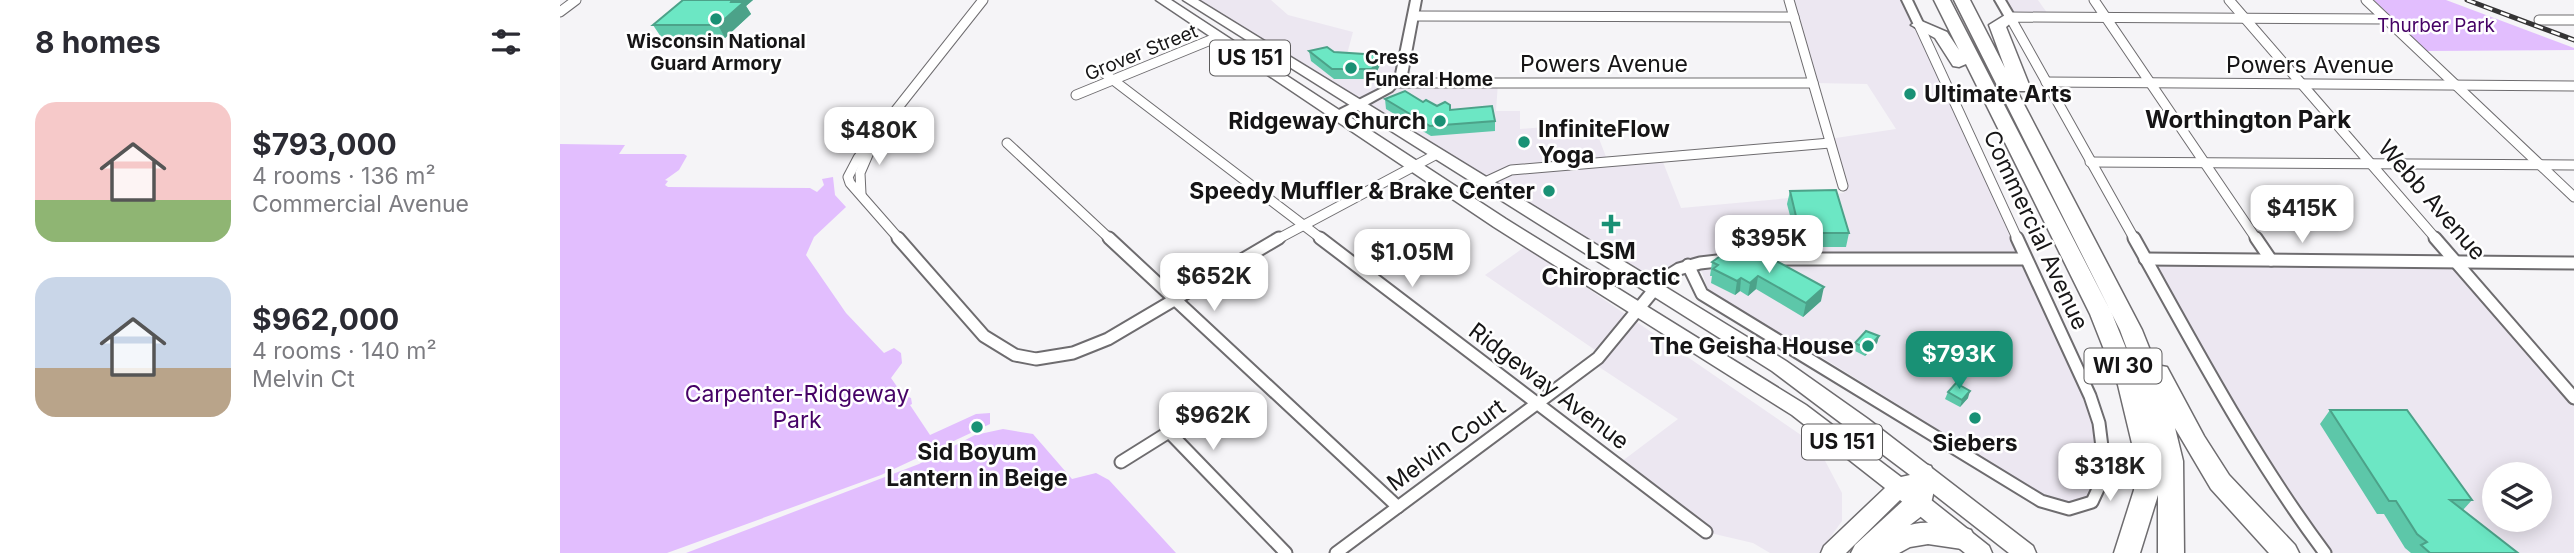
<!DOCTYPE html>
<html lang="en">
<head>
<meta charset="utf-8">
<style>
  body { margin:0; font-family:Inter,sans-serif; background:#f7f7f7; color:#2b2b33; height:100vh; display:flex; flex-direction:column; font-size:26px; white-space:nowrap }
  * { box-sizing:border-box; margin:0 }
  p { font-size:23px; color:#7c7c81 }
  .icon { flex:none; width:38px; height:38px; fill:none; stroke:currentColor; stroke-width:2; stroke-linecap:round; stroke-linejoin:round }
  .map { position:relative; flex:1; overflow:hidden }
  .panel { display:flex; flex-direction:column; background:#fff; width:560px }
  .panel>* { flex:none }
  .fabs { position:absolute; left:1922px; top:462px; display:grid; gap:14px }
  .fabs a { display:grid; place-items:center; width:70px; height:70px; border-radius:50%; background:#fff; box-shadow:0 4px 18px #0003; font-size:35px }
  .price { position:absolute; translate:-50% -60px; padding:0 16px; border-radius:14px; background:#fff; color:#222; font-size:23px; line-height:46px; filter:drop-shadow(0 2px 4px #0008) }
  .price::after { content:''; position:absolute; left:50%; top:42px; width:21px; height:16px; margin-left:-10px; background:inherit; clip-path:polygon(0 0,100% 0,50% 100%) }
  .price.on { background:#199175; color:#fff }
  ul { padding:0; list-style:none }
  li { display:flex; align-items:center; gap:21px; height:175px; padding:0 35px }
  li span { display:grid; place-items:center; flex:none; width:196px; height:140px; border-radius:21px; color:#555 }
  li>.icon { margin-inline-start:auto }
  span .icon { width:84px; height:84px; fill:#fffc; stroke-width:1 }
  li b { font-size:30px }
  h2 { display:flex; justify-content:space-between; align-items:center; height:84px; padding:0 35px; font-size:30px }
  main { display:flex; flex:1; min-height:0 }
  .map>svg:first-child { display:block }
  .built { fill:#ece7f1; fill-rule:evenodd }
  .green { fill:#e2befe }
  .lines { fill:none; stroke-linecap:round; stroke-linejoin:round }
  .minor-far1-casing { stroke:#6e6c6f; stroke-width:11 }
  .minor-casing { stroke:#6e6c6f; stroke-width:15 }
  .tertiary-casing { stroke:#6e6c6f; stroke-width:4 }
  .primary-casing { stroke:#6e6c6f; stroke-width:3 }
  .motorway-casing { stroke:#6e6c6f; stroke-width:3 }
  .minor-far1 { stroke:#fff; stroke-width:9 }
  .minor { stroke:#fff; stroke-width:11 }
  .tertiary { fill:#fff; fill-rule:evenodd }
  .primary { fill:#fff; fill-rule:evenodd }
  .motorway { fill:#fff; fill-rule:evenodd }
  .rail-casing { stroke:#353435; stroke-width:5 }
  .rail { stroke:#fff; stroke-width:2.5; stroke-dasharray:9; stroke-linecap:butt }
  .wall { fill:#5dc7a9 }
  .shaded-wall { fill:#4ca289 }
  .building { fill:#6ce7c4; stroke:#4ca289; stroke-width:2 }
  .poi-dot { fill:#199175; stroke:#fff; stroke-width:2.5 }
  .labels { text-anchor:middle; stroke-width:5; stroke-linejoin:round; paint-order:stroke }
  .far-park-label { font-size:19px; fill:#460266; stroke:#fff }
  .far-poi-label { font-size:19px; font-weight:bold; fill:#161516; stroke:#fff }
  .far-street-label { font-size:19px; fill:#161516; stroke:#fff }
  .shield { fill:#fff; stroke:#5c5b5c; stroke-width:2 }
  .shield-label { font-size:21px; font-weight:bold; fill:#161516 }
  .street-label { font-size:23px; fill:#161516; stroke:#fff }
  .poi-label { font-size:23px; font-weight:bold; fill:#161516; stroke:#fff; text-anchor:end }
  .park-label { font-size:23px; fill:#460266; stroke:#fff }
  .neighbourhood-label { font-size:24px; font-weight:bold; fill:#161516; stroke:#fff }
</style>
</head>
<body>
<main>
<section class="panel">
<h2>8 homes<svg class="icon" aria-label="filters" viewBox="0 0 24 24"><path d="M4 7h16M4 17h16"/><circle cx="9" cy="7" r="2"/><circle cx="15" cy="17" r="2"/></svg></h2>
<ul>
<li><span style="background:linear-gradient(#f6c9c9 70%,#8fb573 0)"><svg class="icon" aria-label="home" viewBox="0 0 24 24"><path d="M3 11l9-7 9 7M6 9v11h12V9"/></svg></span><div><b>$793,000</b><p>4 rooms · 136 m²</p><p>Commercial Avenue</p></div></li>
<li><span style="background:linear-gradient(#c9d6e8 65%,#b9a48a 0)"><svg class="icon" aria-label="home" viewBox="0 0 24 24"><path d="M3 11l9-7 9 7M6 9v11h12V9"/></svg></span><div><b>$962,000</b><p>4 rooms · 140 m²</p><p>Melvin Ct</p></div></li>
</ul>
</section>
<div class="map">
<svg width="2014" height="553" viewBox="0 0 2014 553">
  <rect width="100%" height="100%" fill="#f5f4f7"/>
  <g class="built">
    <polygon points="629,0 711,0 728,15 793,32 786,58 846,56 835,82 938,83 936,111 960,111 960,129 1033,123 1048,162 1101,157 1121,208 1284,193 1269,139 1336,129 1307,84 1253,83 1229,0 1347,0 1530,396 1544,448 1532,502 1509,509 1441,477 1448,473 1247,348 1221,333 1209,330 1149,293 1142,272 1127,265 1093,289"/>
    <polygon points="1440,0 1478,0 1490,17 1450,17"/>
    <polygon points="966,246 1241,435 1261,453 1282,493 1282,521 1259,553 1210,553 1193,543 1146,532 1057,465 1118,419 1033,363 1041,354 925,275"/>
    <path d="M1585 259 1899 262 2014 398V553H1765L1748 531ZM1934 474H1979V520H1934Z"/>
  </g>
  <g class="green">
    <polygon points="1814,0 1886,0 2014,48 2014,50 1867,51"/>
    <polygon points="0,144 65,145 59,154 124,154 127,156 119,170 105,180 108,181 105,185 108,187 250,188 257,192 264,185 262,179 273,177 275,195 286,207 254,237 246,255 286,313 324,353 334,348 341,353 342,363 331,378 343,395 351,398 352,404 350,405 370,435 416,414 430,413 430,424 321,475 107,553 0,553"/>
    <polygon points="443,429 473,434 512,479 536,473 549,480 616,553 126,553 359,464 415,435"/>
  </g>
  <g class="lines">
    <g class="minor-far1-casing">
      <g id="minor-far1">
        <polyline points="1229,0 1283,186"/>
        <polyline points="1534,0 1697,240"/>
        <polyline points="1669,0 1877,240"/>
        <polyline points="1806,0 2014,197"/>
        <polyline points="0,12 16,0"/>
        <polyline points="853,16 1234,17"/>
        <polyline points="1979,20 2014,20"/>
        <polyline points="1359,25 1458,240"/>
        <polyline points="540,70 763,240"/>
        <polyline points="1486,82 2014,86"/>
        <polyline points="835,83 1253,83"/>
        <polyline points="516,95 658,37"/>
        <polyline points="447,143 551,240"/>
        <polyline points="1530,162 2014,165"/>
        <polyline points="923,183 951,170 1270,143"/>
        <polyline points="301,194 300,173 310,150"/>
        <polyline points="340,240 290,183 288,177 298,158 423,0"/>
        <polyline points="716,240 877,154"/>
        <polyline points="1575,240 1450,17 1826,19"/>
      </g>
    </g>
    <g class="minor-casing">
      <g id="minor">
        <polyline points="338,238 424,336 455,355 476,359 513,353 548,339 719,238"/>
        <polyline points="549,238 838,507"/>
        <polyline points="760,238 1146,532"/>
        <path d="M1574 238C1634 345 1691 454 1765 553"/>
        <polyline points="1696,238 1711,260"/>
        <polyline points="1875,238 2014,398"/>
        <polyline points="1200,259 1465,259"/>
        <polyline points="1585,259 2014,263"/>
        <polyline points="1128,265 1142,294 1481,501 1509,509 1532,502 1538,489 1544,463 1539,423 1530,396 1457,238"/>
        <polyline points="561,462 609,432 726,553"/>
        <polyline points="776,553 1038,358 1103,279 1119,269 1140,263 1166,260"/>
      </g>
    </g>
    <g class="tertiary-casing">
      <g id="tertiary">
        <polygon points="851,0 861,0 847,75 832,91 783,118 775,118 775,112 824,87 836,74"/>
        <polygon points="1342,0 1352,0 1364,25 1363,27 1355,27"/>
        <polygon points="1435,0 1445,0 1455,17 1454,19 1446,19"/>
      </g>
    </g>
    <g class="primary-casing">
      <polygon id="primary" points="596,0 611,0 946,219 1246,405 1341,477 1350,475 1212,371 623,0 638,0 1226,361 1308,419 1473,546 1476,553 1449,553 1357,481 1356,488 1429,546 1432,553 1405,553 1340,500 1286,553 1261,553 1264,546 1325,488 1232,415 934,227"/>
    </g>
    <g class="motorway-casing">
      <g id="motorway">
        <polygon points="1374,0 1390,0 1552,314 1576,373 1560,330 1394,0 1410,0 1445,68 1429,25 1450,12 1458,17 1446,27 1470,87 1467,91 1457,91 1582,330 1596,365 1607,367 1644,436 1669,475 1735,545 1739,553 1709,553 1651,489 1615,428 1623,461 1624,553 1598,553 1598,495 1580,553 1554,553 1574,490 1575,456 1558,385 1530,314 1406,64 1399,67 1393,66 1375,38 1351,25 1359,20 1387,32 1399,50"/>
        <path d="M1362 463 1371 466C1376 476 1375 500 1367 510 1363 516 1356 520 1350 525 1371 520 1391 523 1411 530L1415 538 1411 546 1402 549 1368 544 1350 547 1339 553H1291L1295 545 1346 498 1353 466Z"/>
      </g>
    </g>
    <use href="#minor-far1" class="minor-far1"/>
    <use href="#minor" class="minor"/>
    <use href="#tertiary" class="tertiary"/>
    <use href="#primary" class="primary"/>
    <use href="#motorway" class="motorway"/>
    <g class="rail-casing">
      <polyline id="rail" points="1907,0 2014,40"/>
    </g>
    <use href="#rail" class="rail"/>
  </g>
  <g class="wall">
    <polygon points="123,0 193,0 186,6 191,14 165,38 101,37 93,25"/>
    <polygon points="749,51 774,52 820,65 813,79 774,79 751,61"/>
    <polygon points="825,99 863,102 935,121 935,131 871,136 826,109"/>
    <polygon points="1230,191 1289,233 1286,247 1238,247 1227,204"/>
    <polygon points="1159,257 1261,301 1243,317 1196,289 1188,296 1180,291 1175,295 1151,283 1152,276 1150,276 1152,262"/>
    <polygon points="1319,336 1317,343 1305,356 1293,350 1295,343"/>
    <polygon points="1388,392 1408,398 1400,407 1385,399"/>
    <polygon points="1770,410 1912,500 1903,510 1958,553 1851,553 1845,548 1824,514 1817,514 1760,424"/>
  </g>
  <g class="shaded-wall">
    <polygon points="172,0 193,0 186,6 191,14 165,38 158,25"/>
    <polygon points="819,55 820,65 813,79 812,69"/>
    <polygon points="1198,276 1196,289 1188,296 1190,283"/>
    <polygon points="1181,278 1180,291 1175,295 1177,281"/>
    <polygon points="1264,287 1261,301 1243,317 1246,303"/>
    <polygon points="1319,336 1317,343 1305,356 1307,349"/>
    <polygon points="1410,391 1408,398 1400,407 1402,400"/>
  </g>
  <g class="building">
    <polygon points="123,0 172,0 171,2 184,2 158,25 93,25"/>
    <polygon points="767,47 774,52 819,55 812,69 772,69 749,51"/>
    <polygon points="845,91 863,102 866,100 877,106 885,102 890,105 890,110 932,106 935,121 870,126 825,99"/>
    <polygon points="1276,190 1289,233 1240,233 1230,191"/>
    <polygon points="1159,257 1209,257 1264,287 1246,303 1198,276 1190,283 1181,278 1177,281 1153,269 1158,265 1152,262"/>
    <polygon points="1306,331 1319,336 1307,349 1295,343"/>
    <polygon points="1396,383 1410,391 1402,400 1388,392"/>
    <polygon points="1770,410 1847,410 1912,500 1890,500 1958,553 1870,553 1861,545 1867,542 1857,534 1836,501 1829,501"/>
  </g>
  <g class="poi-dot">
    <circle cx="156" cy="19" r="7"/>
    <circle cx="791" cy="68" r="7"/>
    <circle cx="1350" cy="94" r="7"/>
    <circle cx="880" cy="121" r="7"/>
    <circle cx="964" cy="142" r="7"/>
    <circle cx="989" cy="191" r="7"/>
    <path d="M1047.5 213.5h7v7h7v7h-7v7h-7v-7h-7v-7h7z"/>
    <circle cx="1308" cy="346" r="7"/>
    <circle cx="1415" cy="418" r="7"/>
    <circle cx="417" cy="427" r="7"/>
  </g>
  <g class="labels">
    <g class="far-park-label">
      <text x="1876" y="32">Thurber Park</text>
    </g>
    <g class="far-poi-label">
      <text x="156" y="48">Wisconsin National<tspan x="156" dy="22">Guard Armory</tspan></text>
      <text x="805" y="64" text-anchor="start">Cress<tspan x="805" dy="22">Funeral Home</tspan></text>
    </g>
    <g class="far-street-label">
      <text transform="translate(581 52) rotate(-22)" y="7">Grover Street</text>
    </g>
    <g class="shield">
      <rect x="650" y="40.5" width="80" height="35" rx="5"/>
      <rect x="1524.5" y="348.5" width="77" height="35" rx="5"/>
      <rect x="1242" y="424.5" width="80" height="35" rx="5"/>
    </g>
    <g class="shield-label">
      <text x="690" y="65">US 151</text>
      <text x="1563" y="373">WI 30</text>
      <text x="1282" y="449">US 151</text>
    </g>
    <g class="street-label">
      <text x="1044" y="72">Powers Avenue</text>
      <text x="1750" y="73">Powers Avenue</text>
      <text transform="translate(1872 200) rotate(49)" y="8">Webb Avenue</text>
      <text transform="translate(1476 230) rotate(65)" y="8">Commercial Avenue</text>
      <text transform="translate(989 386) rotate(37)" y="8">Ridgeway Avenue</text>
      <text transform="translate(886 445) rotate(-36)" y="8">Melvin Court</text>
    </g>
    <g class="poi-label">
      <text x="1364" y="102" text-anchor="start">Ultimate Arts</text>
      <text x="866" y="129">Ridgeway Church</text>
      <text x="978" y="137" text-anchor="start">InfiniteFlow<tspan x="978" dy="26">Yoga</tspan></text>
      <text x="975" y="199">Speedy Muffler &amp; Brake Center</text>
      <text x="1051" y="259" text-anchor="middle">LSM<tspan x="1051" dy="26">Chiropractic</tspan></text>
      <text x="1294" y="354">The Geisha House</text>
      <text x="1415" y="451" text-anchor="middle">Siebers</text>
      <text x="417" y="460" text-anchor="middle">Sid Boyum<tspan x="417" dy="26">Lantern in Beige</tspan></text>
    </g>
    <g class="park-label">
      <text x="237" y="402">Carpenter-Ridgeway<tspan x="237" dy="26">Park</tspan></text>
    </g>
    <g class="neighbourhood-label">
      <text x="1688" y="128">Worthington Park</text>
    </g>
  </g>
</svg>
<div class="fabs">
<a><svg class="icon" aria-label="layers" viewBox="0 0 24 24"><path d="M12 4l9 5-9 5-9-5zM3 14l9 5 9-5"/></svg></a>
</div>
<b class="price" style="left:319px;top:167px">$480K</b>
<b class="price" style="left:1742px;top:245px">$415K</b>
<b class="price" style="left:1209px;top:275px">$395K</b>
<b class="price" style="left:852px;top:289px">$1.05M</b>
<b class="price" style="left:654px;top:313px">$652K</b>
<b class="price on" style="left:1399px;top:391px">$793K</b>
<b class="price" style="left:653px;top:452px">$962K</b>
<b class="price" style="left:1550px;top:503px">$318K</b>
</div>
</main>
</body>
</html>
